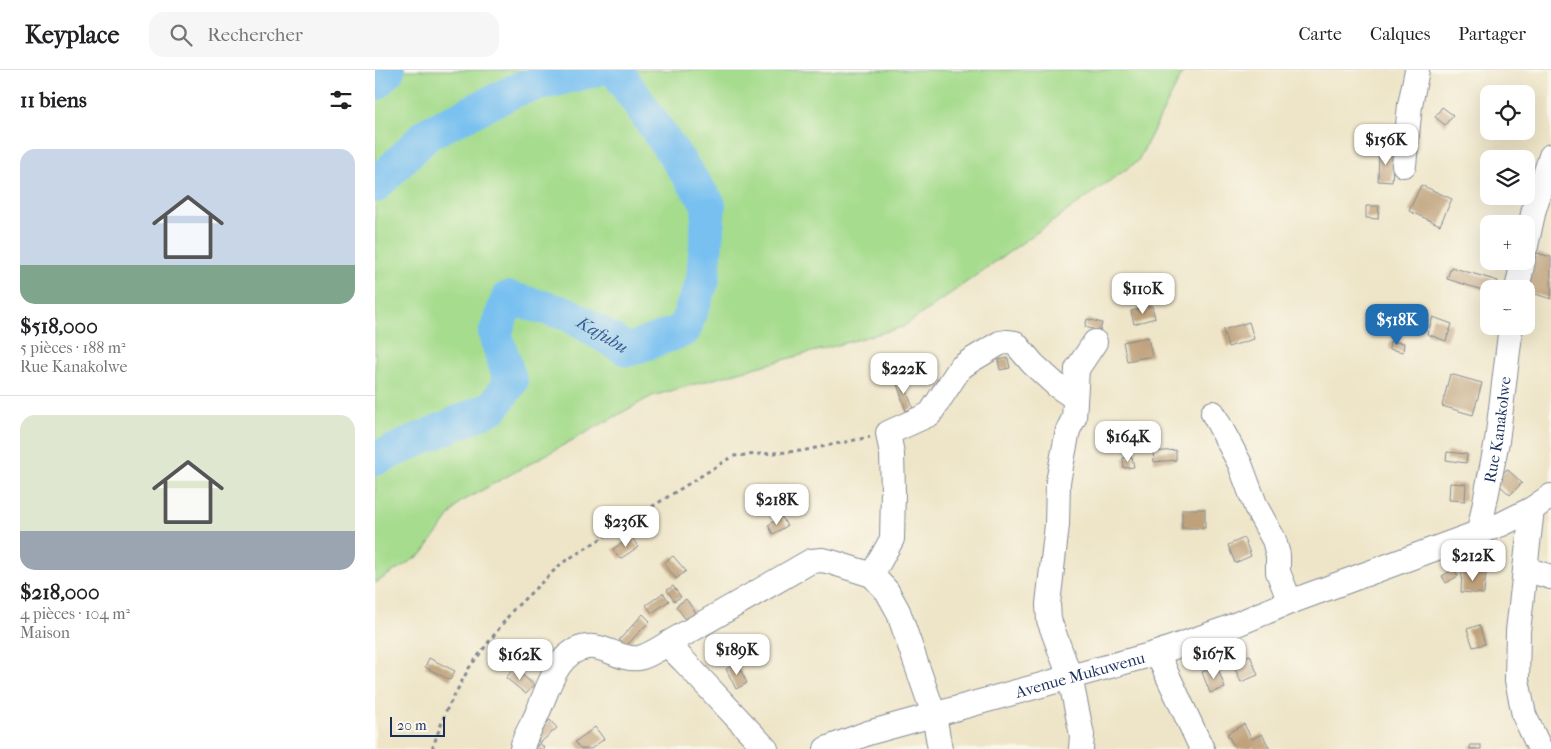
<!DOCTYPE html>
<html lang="fr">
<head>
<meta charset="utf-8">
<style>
  body { margin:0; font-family:"IM FELL French Canon",serif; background:#f6f6f6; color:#202124; height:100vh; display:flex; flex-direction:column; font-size:19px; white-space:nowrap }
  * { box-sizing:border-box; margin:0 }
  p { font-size:16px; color:#757577 }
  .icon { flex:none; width:28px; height:28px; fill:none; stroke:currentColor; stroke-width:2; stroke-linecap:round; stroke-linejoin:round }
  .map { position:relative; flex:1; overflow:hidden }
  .details { display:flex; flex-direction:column; background:#fff; width:375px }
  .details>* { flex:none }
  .fabs { position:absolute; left:1105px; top:15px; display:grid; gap:10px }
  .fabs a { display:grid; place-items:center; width:55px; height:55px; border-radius:10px; background:#fff; box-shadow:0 5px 20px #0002; font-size:25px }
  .scale { position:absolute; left:15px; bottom:12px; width:55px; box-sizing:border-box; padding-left:5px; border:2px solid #1b2f5e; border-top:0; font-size:14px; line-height:18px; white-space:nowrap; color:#1b2f5e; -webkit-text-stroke:4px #fbf7ec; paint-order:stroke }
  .price { position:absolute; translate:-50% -42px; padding:0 11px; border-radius:10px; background:#fff; color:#222; font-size:16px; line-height:32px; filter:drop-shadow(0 1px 2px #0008) }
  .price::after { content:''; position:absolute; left:50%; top:30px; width:15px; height:11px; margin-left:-8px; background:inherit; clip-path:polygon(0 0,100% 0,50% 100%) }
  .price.current { background:#1f6fb2; color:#fff }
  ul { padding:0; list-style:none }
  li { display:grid; align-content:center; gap:10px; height:265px; padding:0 20px }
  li+li { border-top:1px solid #e0e0e0 }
  li span { display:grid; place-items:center; height:155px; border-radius:15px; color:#555 }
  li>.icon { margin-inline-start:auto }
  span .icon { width:90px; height:90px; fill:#fffc; stroke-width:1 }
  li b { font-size:21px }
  h2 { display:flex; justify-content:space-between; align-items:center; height:60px; padding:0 20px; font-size:21px }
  header { display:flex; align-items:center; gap:30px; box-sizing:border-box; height:70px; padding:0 25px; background:#fff; border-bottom:1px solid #e0e0e0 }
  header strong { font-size:24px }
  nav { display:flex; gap:28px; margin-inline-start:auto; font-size:18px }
  .search { width:350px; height:45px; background:#f6f6f6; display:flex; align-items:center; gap:12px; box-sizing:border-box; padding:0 18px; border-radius:15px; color:#757577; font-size:19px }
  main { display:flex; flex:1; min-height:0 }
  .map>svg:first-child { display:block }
  .green { fill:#a6dc8d; stroke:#608676 }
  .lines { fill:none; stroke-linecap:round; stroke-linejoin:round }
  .river { stroke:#77c0f0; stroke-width:34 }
  .building { fill:#bfa27c }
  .minor-casing { stroke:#848a93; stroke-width:26 }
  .path { stroke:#848a93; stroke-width:3; stroke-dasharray:4 4; stroke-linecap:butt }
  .minor { stroke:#fff; stroke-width:24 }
  .labels { text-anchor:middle; stroke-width:5; stroke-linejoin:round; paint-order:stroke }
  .street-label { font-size:16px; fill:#1b2f5e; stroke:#fbf7ec }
  .water-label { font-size:18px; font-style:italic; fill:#375a8a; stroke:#fbf7ec }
</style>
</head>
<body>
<header>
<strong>Keyplace</strong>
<div class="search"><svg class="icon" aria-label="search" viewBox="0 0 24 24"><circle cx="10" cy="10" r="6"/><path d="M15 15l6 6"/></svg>Rechercher</div>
<nav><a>Carte</a><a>Calques</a><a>Partager</a></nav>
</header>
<main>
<section class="details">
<h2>11 biens<svg class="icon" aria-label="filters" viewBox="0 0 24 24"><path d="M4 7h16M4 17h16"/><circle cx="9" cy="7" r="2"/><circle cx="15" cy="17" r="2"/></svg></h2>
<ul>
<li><span style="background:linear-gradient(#c9d6e8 75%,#7fa58c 0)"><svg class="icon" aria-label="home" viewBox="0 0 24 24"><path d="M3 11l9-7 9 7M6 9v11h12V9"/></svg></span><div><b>$518,000</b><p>5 pièces · 188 m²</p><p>Rue Kanakolwe</p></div></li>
<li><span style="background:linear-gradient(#dfe7d0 75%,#9aa5b1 0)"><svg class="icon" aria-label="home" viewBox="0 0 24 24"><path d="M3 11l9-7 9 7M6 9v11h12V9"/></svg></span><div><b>$218,000</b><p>4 pièces · 104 m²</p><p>Maison</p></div></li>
</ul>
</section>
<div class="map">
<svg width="1176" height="679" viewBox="0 0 1176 679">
  <rect width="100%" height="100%" fill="#fbf7ec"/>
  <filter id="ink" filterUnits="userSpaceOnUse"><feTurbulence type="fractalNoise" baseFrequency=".02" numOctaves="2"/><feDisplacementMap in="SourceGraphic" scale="10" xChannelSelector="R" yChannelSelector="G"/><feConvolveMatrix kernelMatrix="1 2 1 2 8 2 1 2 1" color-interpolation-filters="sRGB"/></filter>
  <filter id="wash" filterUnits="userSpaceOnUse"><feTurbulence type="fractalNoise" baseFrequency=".0096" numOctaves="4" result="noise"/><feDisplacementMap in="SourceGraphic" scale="20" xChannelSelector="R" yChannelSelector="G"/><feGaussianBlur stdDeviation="1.12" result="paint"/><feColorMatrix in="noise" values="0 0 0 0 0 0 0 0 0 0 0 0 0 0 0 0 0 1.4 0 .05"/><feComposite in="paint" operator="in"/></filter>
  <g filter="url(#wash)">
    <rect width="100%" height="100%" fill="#eee5c8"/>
    <polygon class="green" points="0,0 809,0 763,91 528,257 277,326 84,433 47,484 0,513"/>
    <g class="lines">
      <g class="river">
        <polyline points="0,14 13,0"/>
        <polyline points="0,116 52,64 143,19 220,0"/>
        <path id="s1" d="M0 389 118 337 136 312 120 264 133 228 193 244 253 280 309 260 328 209 334 135 241 0"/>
      </g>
    </g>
    <g id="blocks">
      <g class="building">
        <polygon points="1067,37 1078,45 1070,55 1060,47"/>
        <polygon points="1126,61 1140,61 1139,67 1125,64"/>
        <polygon points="1004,81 1019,82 1017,112 1003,111"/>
        <polygon points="1046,115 1077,129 1065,155 1034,141"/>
        <polygon points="991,136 1004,136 1003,149 991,148"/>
        <polygon points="1162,183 1176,187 1176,229 1151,221 1151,219"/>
        <polygon points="1076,197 1123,211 1121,219 1114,219 1114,222 1072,209"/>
        <polygon points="777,236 780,248 759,254 756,241"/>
        <polygon points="1058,247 1077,254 1071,271 1052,264"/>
        <polygon points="712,249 727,253 725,261 710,257"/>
        <polygon points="874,252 879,269 853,277 848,260"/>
        <polygon points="773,267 777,286 752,291 748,272"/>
        <polygon points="1015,271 1029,273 1028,282 1014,279"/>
        <polygon points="633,288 635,298 625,300 623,290"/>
        <polygon points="1075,304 1107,313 1098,345 1067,336"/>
        <polygon points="527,309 538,338 531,341 521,311"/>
        <polygon points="801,380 801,390 779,392 778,382"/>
        <polygon points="1072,382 1092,384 1091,393 1071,390"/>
        <polygon points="757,387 759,397 749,398 748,388"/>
        <polygon points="1132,399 1147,413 1135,425 1120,411"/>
        <polygon points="1075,413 1091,414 1090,431 1074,430"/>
        <rect x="807" y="439" width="23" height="19"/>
        <polygon points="407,447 412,456 398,464 393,455"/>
        <polygon points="257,467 263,477 245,489 238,479"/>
        <polygon points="869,468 876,486 860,493 853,475"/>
        <polygon points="298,486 311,501 301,509 289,493"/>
        <polygon points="1079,499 1083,506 1071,513 1067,506"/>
        <polygon points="1087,501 1111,502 1109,524 1086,522"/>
        <polygon points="298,516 306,527 299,531 292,520"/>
        <polygon points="288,523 294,531 277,543 271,535"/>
        <polygon points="311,529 321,543 311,550 301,536"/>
        <polygon points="268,544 275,551 251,576 244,570"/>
        <polygon points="1104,555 1110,574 1098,577 1092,559"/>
        <polygon points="149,574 165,587 158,596 142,583"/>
        <polygon points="875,585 883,605 866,612 857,592"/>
        <polygon points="54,588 80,601 75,610 50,597"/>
        <polygon points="362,593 372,613 361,619 351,599"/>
        <polygon points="842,596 850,618 835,623 827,602"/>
        <polygon points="139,598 159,615 151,624 131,608"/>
        <polygon points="175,650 182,658 165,673 158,665"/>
        <polygon points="869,654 877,669 887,664 895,679 880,679 879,677 876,679 861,679 852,664"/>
        <polygon points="220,657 229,669 216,679 206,679 200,672"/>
        <polygon points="165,673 170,679 158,679"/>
        <rect x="1095" y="675" width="11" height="4"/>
      </g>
    </g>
  </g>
  <g filter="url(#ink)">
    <use href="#blocks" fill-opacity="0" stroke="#848a93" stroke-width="1"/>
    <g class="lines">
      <g class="minor-casing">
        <g id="minor">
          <polyline points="1029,95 1035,35 1042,0"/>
          <polyline points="1151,176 1159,139 1176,86"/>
          <polyline points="1142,219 1148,191"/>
          <polyline points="838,343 865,394 881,437 899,470 903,485 903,502 915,532"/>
          <polyline points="1157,439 1143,561 1142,610 1149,645 1165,679"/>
          <path id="s2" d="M1104 462 1122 371 1136 256"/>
          <polyline points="1150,499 1176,507"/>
          <polyline points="497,505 517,469 518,421 517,384 513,363 555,344 585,298 595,291 625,273 632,272 640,273 658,294 681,315 700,328"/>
          <polyline points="292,574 436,491 447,490 456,492 497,505 512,521 523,541 559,645 565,679"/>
          <polyline points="782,583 827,679"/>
          <path d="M147 679C149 666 157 656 162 644 173 620 181 581 212 577 231 575 246 591 264 588 273 586 284 579 292 574L309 591 391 679"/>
          <path id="s3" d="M451 679 493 663 782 583 850 559 915 532 1127 454 1157 439 1176 426"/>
          <polyline points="706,679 707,665 695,607 674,550 673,534 682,455 683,412 693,360 699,348 702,299 720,272"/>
        </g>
      </g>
      <polyline class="path" points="57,679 71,641 94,598 138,540 187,493 358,386 426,381 495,367"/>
      <use href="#minor" class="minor"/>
    </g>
  </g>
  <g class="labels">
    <g class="street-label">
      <text dy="6" stroke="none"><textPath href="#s2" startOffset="104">Rue Kanakolwe</textPath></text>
      <text dy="6" stroke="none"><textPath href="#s3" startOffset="265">Avenue Mukuwenu</textPath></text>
    </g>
    <g class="water-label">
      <text dy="6" stroke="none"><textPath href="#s1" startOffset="351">Kafubu</textPath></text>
    </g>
  </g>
</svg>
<div class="fabs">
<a><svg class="icon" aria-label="locate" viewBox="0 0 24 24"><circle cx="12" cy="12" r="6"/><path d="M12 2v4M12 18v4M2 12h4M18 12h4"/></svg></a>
<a><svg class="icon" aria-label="layers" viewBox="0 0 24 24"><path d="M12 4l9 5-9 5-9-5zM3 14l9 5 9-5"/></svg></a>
<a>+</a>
<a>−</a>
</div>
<div class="scale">20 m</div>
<b class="price" style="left:1011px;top:96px">$156K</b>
<b class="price" style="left:768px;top:245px">$110K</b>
<b class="price current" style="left:1022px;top:276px">$518K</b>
<b class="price" style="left:529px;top:325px">$222K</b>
<b class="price" style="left:753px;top:393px">$164K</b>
<b class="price" style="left:402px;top:456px">$218K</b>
<b class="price" style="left:251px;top:478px">$236K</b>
<b class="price" style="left:1098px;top:512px">$212K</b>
<b class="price" style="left:362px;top:606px">$189K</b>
<b class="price" style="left:839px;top:610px">$167K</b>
<b class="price" style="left:145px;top:611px">$162K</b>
</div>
</main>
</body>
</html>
